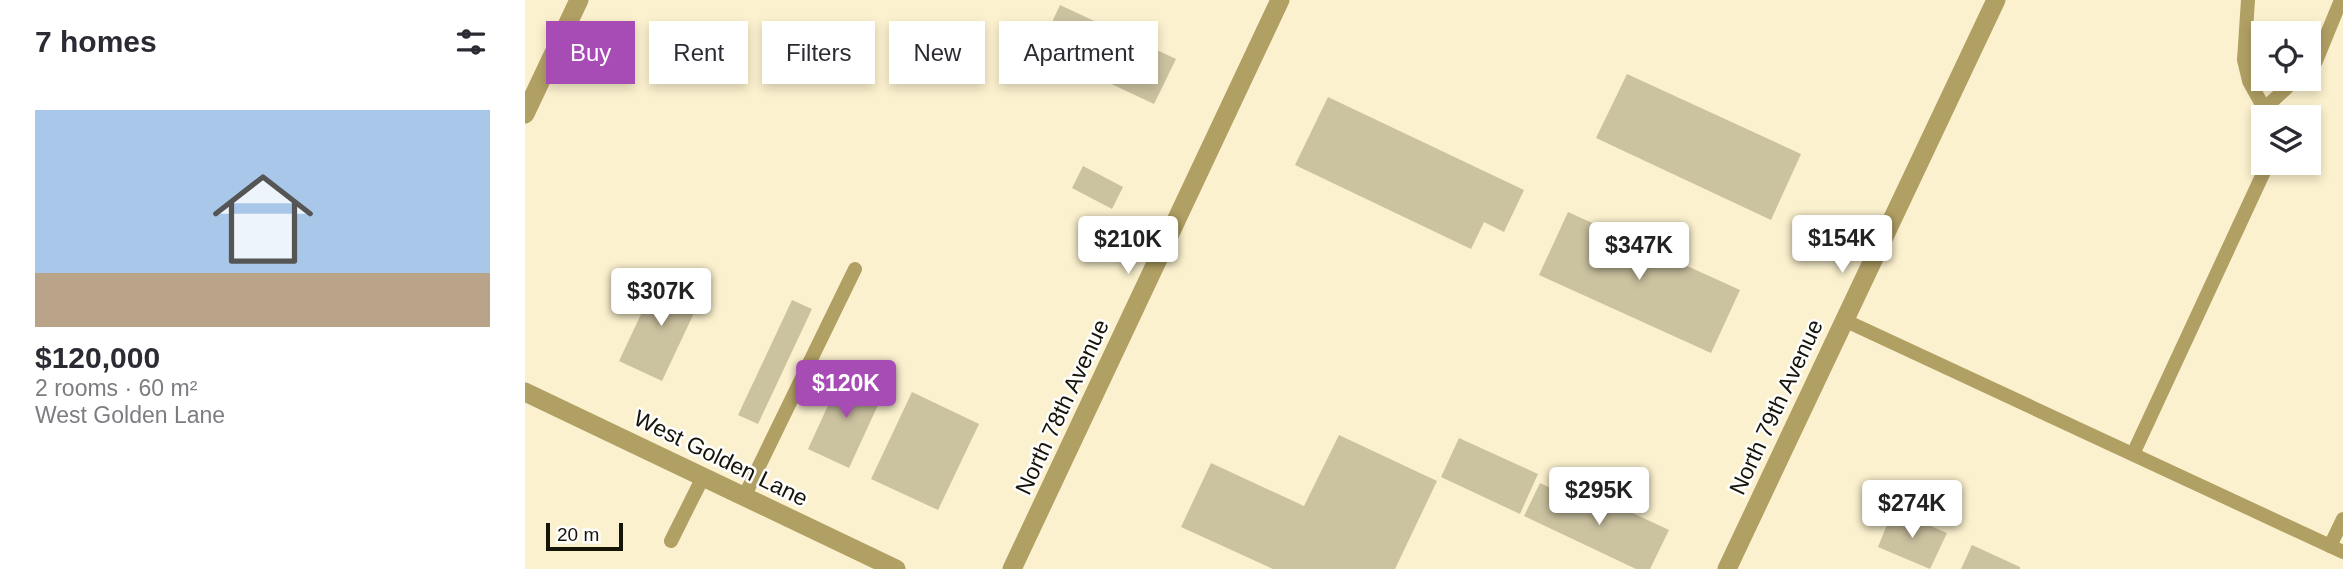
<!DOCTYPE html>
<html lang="en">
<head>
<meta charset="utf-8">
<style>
  body { margin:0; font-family:Arial,sans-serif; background:#f7f7f7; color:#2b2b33; height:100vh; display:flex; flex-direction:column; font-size:26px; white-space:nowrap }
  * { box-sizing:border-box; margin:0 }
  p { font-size:23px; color:#7c7c81 }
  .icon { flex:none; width:38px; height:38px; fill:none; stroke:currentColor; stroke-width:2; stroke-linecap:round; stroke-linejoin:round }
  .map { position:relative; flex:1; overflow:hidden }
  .drawer { display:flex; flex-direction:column; background:#fff; width:525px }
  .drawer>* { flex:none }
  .top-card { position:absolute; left:21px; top:21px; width:665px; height:63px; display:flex; gap:14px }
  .tools { position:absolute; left:1726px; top:21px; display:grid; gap:14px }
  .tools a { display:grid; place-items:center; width:70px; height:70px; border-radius:0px; background:#fff; box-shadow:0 4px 10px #0003; font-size:35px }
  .scale { position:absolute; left:21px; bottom:18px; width:77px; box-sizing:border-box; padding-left:7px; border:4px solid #161307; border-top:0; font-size:19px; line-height:24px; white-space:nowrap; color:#161307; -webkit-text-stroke:5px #fefefe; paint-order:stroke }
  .price { position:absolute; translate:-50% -60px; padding:0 16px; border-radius:7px; background:#fff; color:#222; font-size:23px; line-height:46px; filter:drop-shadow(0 2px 4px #0008) }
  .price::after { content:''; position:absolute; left:50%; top:42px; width:21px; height:16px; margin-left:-10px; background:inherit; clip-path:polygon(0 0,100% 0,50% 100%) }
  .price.selected { background:#a74bb5; color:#fff }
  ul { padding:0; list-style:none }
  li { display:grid; align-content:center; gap:14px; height:371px; padding:0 35px }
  li span { display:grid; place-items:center; height:217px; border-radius:0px; color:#555 }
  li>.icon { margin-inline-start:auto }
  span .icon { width:126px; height:126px; fill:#fffc; stroke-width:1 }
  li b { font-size:30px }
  h2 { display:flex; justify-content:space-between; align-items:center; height:84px; padding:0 35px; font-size:30px }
  .pill { padding:0 24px; border-radius:0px; background:#fff; box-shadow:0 4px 10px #0003; font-size:24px; line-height:63px }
  .pill.selected { background:#a74bb5; color:#fff }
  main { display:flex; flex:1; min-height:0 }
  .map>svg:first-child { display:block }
  .building { fill:#cbc2a0 }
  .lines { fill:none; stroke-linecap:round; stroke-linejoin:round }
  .service { stroke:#b1a064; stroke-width:14 }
  .minor { stroke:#b1a064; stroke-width:19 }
  .tertiary { stroke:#b1a064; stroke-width:19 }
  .labels { text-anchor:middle; stroke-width:5; stroke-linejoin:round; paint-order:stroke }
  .street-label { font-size:23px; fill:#161307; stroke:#fefefe }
</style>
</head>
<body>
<main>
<section class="drawer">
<h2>7 homes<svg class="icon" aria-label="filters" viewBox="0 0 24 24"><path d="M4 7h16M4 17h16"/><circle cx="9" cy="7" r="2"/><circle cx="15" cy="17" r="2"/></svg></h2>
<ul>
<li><span style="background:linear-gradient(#a9c7e8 75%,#b9a48a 0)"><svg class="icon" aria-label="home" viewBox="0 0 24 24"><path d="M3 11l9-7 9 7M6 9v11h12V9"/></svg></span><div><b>$120,000</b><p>2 rooms · 60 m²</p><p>West Golden Lane</p></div></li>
</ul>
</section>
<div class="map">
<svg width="1818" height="569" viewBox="0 0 1818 569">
  <rect width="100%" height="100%" fill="#fbf1ce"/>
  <g class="building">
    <polygon points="535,5 651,59 629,104 514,50"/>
    <polygon points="1102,74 1276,154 1246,220 1071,138"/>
    <polygon points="803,97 999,190 979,232 959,222 946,249 770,165"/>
    <polygon points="558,166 598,187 587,209 547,188"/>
    <polygon points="1043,212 1215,290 1186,353 1014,275"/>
    <polygon points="134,276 177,296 137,381 94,361"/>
    <polygon points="267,300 287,309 233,424 213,415"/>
    <polygon points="318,373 359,392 324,468 283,449"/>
    <polygon points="387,392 454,424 413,510 346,479"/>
    <polygon points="814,435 912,481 870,569 748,569 656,527 686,463 779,506"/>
    <polygon points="934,438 1013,474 995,514 916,477"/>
    <polygon points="1015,483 1077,512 1082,501 1144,530 1125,569 1111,569 999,516"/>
    <polygon points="1368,510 1422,533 1405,569 1353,547"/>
    <polygon points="1447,545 1495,567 1495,569 1436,569"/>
  </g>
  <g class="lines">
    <g class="service">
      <polyline points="1723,0 1719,60 1724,81 1744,117"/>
      <polyline points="1783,68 1791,61 1816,0"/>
      <polyline points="1740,108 1771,79"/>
      <polyline points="1319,320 1818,552"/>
      <polyline points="1608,454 1743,163"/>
      <polyline points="219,497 330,269"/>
      <polyline points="146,541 178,477"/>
      <polyline points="1805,546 1818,519"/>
    </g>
    <g class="minor">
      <polyline points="0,114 54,0"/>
      <polyline points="0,392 371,569"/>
      <polyline points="487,569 755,0"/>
    </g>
    <polyline class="tertiary" points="1202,569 1471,0"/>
  </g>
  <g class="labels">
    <g class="street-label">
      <text transform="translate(537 407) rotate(-65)" y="8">North 78th Avenue</text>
      <text transform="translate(1251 407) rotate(-65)" y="8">North 79th Avenue</text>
      <text transform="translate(196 458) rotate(26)" y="8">West Golden Lane</text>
    </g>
  </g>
</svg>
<div class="tools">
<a><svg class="icon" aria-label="locate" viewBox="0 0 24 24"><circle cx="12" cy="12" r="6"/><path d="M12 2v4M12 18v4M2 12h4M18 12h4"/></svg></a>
<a><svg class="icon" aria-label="layers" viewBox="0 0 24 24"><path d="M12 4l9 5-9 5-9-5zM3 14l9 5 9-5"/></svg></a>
</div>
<div class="scale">20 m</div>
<b class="price" style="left:1317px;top:275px">$154K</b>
<b class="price" style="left:603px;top:276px">$210K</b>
<b class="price" style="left:1114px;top:282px">$347K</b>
<b class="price" style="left:136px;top:328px">$307K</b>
<b class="price selected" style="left:321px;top:420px">$120K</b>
<b class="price" style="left:1074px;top:527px">$295K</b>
<b class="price" style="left:1387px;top:540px">$274K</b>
<div class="top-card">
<a class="pill selected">Buy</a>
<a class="pill">Rent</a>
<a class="pill">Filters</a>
<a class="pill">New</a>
<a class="pill">Apartment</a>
</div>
</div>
</main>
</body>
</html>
